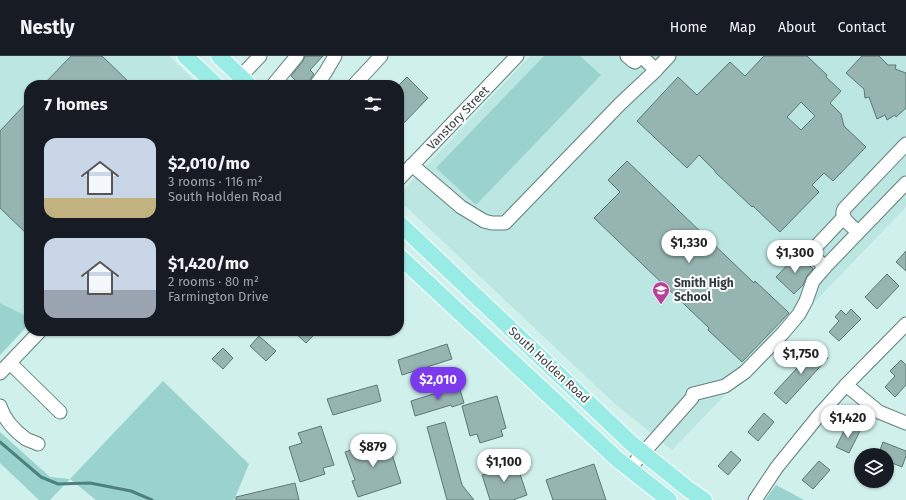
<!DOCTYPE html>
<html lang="en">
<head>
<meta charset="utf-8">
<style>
  body { margin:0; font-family:"Fira Sans",sans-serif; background:#242831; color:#f1f3f6; height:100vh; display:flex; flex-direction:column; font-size:15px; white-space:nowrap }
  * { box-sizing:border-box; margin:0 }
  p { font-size:13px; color:#9ea1a6 }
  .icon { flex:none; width:22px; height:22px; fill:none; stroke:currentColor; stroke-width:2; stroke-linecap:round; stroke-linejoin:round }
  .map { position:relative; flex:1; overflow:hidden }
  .details { position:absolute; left:24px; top:24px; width:380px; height:256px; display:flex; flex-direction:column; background:#171b24; border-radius:16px; box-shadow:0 1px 3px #0004 }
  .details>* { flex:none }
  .buttons { position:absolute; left:854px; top:392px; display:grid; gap:8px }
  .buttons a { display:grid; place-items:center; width:40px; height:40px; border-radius:50%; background:#171b24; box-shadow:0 1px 3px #0004; font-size:20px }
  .price { position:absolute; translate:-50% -34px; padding:0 9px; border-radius:14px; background:#fff; color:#222; font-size:13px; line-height:26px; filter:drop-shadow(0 1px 2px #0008) }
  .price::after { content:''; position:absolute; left:50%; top:24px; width:12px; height:9px; margin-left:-6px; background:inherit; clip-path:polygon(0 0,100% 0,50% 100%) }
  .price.selected { background:#7c3aed; color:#fff }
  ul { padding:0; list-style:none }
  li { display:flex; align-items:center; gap:12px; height:100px; padding:0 20px }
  li span { display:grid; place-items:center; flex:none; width:112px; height:80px; border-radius:12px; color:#555 }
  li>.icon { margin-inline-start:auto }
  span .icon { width:48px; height:48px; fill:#fffc; stroke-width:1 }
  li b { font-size:17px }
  h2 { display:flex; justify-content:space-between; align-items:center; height:48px; padding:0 20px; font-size:17px }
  header { display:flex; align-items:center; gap:24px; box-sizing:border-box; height:56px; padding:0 20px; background:#171b24; border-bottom:1px solid #363941 }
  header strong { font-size:19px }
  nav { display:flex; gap:22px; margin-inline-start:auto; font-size:14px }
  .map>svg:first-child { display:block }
  .built { fill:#bce6e2 }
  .green { fill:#9ad3cd }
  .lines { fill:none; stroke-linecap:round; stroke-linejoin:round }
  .stream { stroke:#4e817c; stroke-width:3 }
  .building { fill:#96b5b1; stroke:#5b7875; fill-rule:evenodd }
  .minor-casing { stroke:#617f7b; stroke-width:15 }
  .major-casing { stroke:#fff; stroke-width:18 }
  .minor { stroke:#fff; stroke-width:13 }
  .major { stroke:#99ece6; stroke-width:16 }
  .labels { text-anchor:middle; stroke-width:4; stroke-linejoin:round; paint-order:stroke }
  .street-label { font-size:12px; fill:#2f3b3a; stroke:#fff }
  .poi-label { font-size:12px; font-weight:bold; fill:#2f3b3a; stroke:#fff; text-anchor:start }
</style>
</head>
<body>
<header>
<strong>Nestly</strong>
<nav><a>Home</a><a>Map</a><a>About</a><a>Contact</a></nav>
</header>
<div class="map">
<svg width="906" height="444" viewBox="0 0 906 444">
  <rect width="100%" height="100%" fill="#d0f0ec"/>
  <g class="built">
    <polygon points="0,0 169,0 199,29 29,29 29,261 0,247"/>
    <polygon points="530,0 906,0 906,151 672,394 614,347 399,144 399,139"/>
  </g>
  <g class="green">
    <polygon points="544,0 580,0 601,19 476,149 436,112"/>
    <polygon points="0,247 29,261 29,268 0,299"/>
    <polygon points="163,325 249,408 234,444 96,444 70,423 50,444 39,444 0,407 0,376 50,421 70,423"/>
    <polygon points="776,429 804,444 765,444"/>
  </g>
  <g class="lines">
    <polyline class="stream" points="0,386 41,421 58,428 90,427 131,435 152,444"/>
  </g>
  <g class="building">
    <polygon points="71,0 102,0 132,29 43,29"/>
    <polygon points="305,0 323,0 310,14 314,18 309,25 308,29 300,29 291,20 303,5"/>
    <path d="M764 0H807L827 19 826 21 841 35 830 47 841 58 844 70 866 91 833 125 824 117 812 129 819 136 780 176 753 150 752 151 715 116V115L699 99 687 112 637 65 678 21 697 39 730 6 745 20ZM801 46 815 60 801 74 787 61Z"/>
    <polygon points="862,0 879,0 888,9 896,9 895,13 906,17 906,52 896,61 895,59 887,64 885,59 877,63 869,41 865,42 864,33 846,17"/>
    <polygon points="407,21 428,42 399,72 399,29"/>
    <polygon points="29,44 29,180 0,152 0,75"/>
    <polygon points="627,105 754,227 755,225 789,257 742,306 708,274 709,272 594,162 620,136 608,124"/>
    <polygon points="906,195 906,215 896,206"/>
    <polygon points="798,198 813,213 807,220 803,229 794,238 776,221"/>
    <polygon points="887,218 899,230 877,253 865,241"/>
    <polygon points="851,253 861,263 839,285 829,276 839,265 835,261 841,254 846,259"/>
    <polygon points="293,275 318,275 306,287"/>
    <polygon points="259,280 276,295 266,305 250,290"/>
    <polygon points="447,288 452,303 402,319 398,304"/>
    <polygon points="223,292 233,302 223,313 212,303"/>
    <polygon points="817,293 828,302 786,348 774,337 799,310 795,307 806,295 811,299"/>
    <polygon points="901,304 906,309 906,329 895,341 885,331 895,320 890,315"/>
    <polygon points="377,329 381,345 333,359 327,343"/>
    <polygon points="459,330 464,347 452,351 451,349 415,360 411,345"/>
    <polygon points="497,340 506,372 501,374 503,380 480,387 477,378 470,380 462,350"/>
    <polygon points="764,357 774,366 758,385 748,376"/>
    <polygon points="445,366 462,429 474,444 447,444 427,371"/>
    <polygon points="847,369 860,375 849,397 836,391"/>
    <polygon points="321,370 334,409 323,412 325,418 300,426 289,391 302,387 298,377"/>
    <polygon points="387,382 401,427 358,441 352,425 355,424 345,396"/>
    <polygon points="883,386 906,395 906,400 902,411 887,405 887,399 878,399"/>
    <polygon points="731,395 741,404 728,419 718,410"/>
    <polygon points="819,405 830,414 813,433 802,424"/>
    <polygon points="510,406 512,411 517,409 527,439 513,444 490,444 482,419 487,418 486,413"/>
    <polygon points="594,408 606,444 553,444 546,424"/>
    <polygon points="295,427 299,444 236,444 236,441"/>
  </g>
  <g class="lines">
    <g class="minor-casing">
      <g id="minor">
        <polyline points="627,0 633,5 635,6 641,0"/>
        <polyline points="641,0 656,14"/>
        <polyline points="240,21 260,0"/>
        <polyline points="273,29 297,0"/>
        <polyline points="316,29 325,17 335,0"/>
        <polyline points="354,29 381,0"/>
        <polyline points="412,109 461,151 484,165 492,167 505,167 620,48 653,17 669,0"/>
        <polyline points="399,123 517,0"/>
        <path d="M858 176C852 170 839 162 844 153L906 88"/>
        <polyline points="825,211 812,199 811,196 843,162"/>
        <polyline points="10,307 60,356"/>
        <polyline points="0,317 40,275"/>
        <polyline points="846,329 879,356 906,367"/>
        <path d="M0 350C4 363 15 375 26 383 30 385 34 386 38 388"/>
        <polyline points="629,413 692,342 693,338 725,330 745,316 783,277 799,258 806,245 813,225 825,211 906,127"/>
        <polyline points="755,444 777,411 820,358 846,329 906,268"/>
      </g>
    </g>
    <g class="major-casing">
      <g id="major">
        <polyline points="185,0 216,29"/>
        <polyline points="219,0 249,29"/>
        <polyline points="399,167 632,388 688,433 704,444"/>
        <polyline points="399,200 617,403 669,444"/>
      </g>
    </g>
    <use href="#minor" class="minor"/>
    <use href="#major" class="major"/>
  </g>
  <defs>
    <g id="school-pin" transform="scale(0.9)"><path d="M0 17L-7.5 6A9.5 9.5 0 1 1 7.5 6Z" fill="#b6429c" stroke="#fff"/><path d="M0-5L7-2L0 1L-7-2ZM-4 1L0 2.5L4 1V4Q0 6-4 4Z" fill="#fff"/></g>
  </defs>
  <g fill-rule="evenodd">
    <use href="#school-pin" x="661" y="234"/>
  </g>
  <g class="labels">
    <g class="street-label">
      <text transform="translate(458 62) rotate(-46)" y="4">Vanstory Street</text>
      <text transform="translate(549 309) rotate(43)" y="4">South Holden Road</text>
    </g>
    <g class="poi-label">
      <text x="674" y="231">Smith High<tspan x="674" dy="14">School</tspan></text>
    </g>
  </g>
</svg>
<div class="buttons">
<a><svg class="icon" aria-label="layers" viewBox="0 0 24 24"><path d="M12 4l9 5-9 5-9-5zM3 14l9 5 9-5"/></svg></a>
</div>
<b class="price" style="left:689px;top:208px">$1,330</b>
<b class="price" style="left:795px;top:218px">$1,300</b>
<b class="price" style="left:801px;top:319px">$1,750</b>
<b class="price selected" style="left:438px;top:345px">$2,010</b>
<b class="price" style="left:848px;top:383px">$1,420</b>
<b class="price" style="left:373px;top:412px">$879</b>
<b class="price" style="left:504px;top:427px">$1,100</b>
<section class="details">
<h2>7 homes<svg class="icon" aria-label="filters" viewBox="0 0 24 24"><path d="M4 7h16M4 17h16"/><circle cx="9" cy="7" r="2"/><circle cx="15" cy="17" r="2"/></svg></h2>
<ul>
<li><span style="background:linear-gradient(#c9d6e8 75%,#c2b280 0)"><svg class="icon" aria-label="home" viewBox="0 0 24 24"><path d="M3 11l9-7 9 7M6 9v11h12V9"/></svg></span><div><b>$2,010/mo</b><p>3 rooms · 116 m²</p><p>South Holden Road</p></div></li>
<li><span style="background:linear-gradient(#c9d6e8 65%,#9aa5b1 0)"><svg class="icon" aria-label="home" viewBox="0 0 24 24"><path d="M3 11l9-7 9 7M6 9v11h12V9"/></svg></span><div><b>$1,420/mo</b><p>2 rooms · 80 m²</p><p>Farmington Drive</p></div></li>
</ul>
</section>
</div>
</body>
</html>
